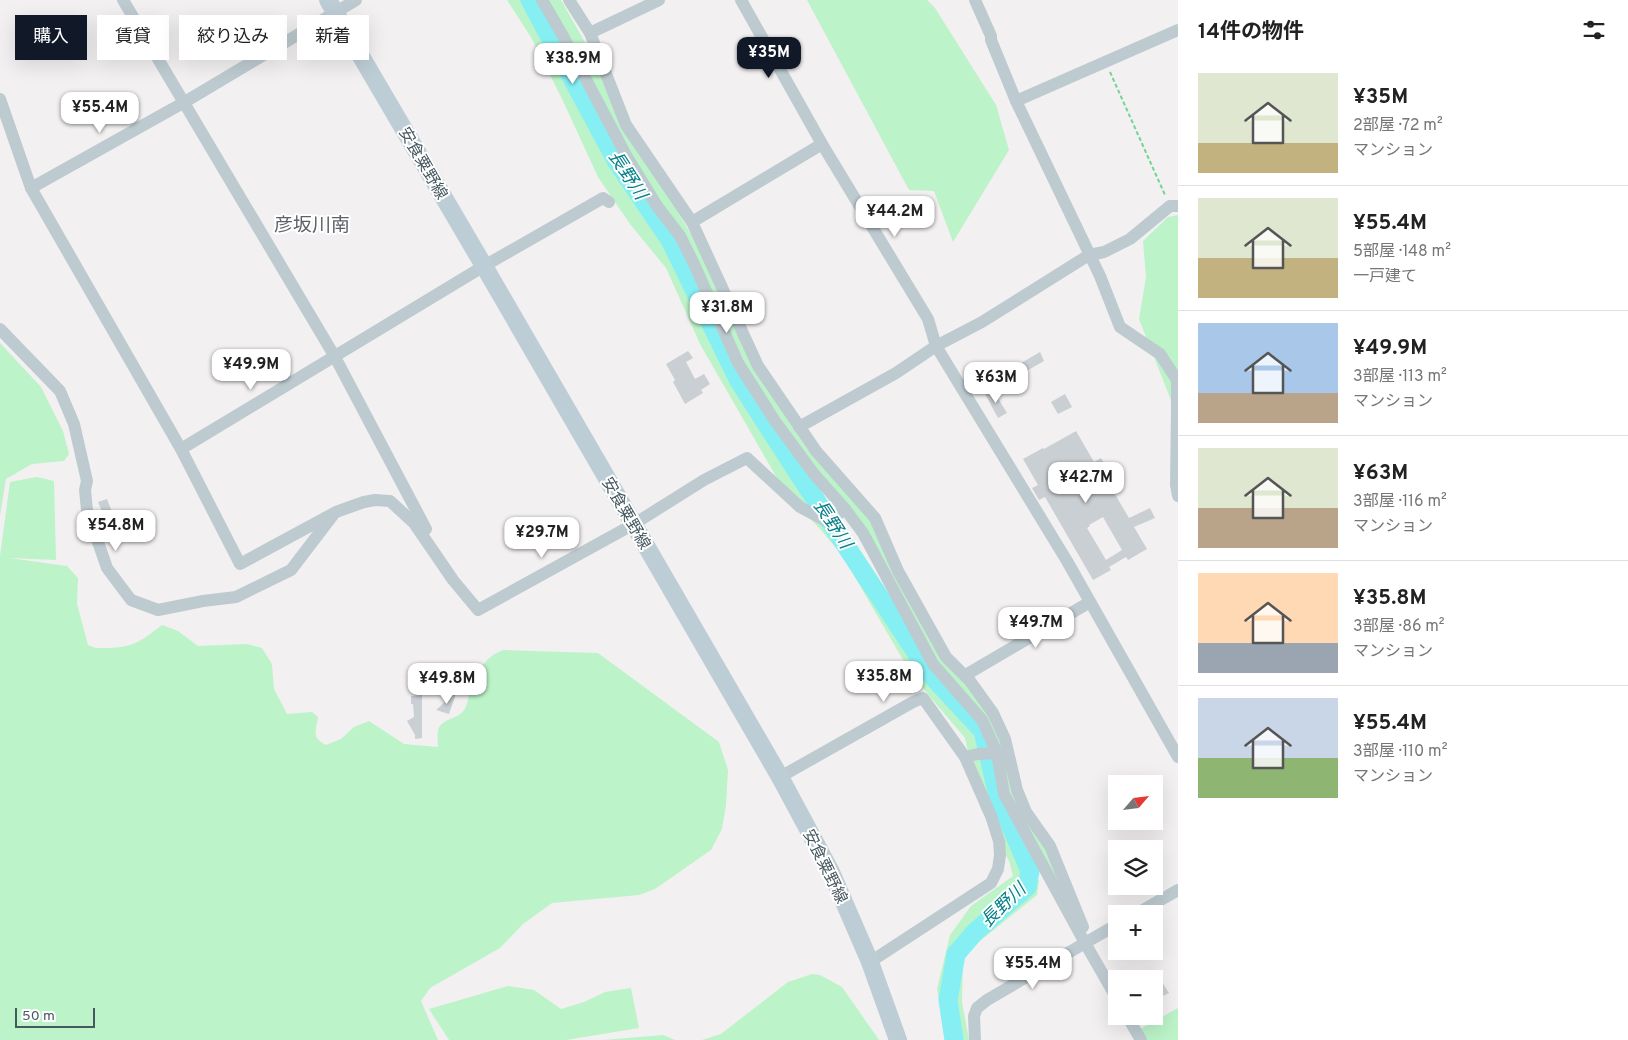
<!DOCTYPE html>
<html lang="ja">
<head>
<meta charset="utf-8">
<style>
  body { margin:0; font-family:Overpass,"Noto Sans JP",sans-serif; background:#f2f2f2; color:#222; height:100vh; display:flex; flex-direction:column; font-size:19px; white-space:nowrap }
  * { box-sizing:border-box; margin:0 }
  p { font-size:16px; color:#767676 }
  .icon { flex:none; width:28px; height:28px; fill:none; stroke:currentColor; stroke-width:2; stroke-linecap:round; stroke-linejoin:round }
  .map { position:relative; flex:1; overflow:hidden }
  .sheet { display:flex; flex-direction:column; background:#fff; width:450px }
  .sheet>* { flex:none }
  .hud { position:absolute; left:15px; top:15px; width:475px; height:45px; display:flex; gap:10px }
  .needle { width:32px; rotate:62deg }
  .fabs { position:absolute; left:1108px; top:775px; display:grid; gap:10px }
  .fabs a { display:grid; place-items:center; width:55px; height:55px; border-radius:0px; background:#fff; box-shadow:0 5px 20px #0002; font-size:25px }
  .scale { position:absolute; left:15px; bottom:12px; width:80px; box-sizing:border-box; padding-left:5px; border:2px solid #465860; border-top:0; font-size:14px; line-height:18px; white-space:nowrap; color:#465860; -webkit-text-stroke:4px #fff; paint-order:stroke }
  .price { position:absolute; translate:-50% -42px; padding:0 11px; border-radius:10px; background:#fff; color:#222; font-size:16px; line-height:32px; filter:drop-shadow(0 1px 2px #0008) }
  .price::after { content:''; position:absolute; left:50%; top:30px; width:15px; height:11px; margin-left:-8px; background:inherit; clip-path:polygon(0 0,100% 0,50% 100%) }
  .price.active { background:#111827; color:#fff }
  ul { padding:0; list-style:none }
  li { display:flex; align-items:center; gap:15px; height:125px; padding:0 20px }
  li+li { border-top:1px solid #e0e0e0 }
  li span { display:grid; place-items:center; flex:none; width:140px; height:100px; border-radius:0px; color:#555 }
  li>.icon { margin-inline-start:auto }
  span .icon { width:60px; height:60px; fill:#fffc; stroke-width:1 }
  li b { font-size:21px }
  h2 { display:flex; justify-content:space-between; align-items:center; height:60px; padding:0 20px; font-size:21px }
  .chip { padding:0 18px; border-radius:0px; background:#fff; box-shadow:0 5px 20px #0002; font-size:18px; line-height:45px }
  .chip.active { background:#111827; color:#fff }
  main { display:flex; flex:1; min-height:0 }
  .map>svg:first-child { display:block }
  .green { fill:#bcf3c8 }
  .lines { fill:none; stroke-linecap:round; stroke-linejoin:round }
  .river { stroke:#85eff4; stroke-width:19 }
  .building { fill:#cacfd3; fill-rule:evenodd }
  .path { stroke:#71d593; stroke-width:2; stroke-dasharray:4 2.5; stroke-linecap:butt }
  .minor { stroke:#bdcbd1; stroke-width:12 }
  .secondary { stroke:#bdcdd6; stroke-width:18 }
  .labels { text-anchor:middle; stroke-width:4; stroke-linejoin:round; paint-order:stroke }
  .street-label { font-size:16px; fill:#465860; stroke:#fff }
  .water-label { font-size:18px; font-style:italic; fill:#058087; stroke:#fff }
  .quarter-label { font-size:19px; fill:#5c6266; stroke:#fff }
</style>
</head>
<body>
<main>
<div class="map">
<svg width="1178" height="1040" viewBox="0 0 1178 1040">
  <rect width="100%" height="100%" fill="#f3f0f1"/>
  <g class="green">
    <polygon points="507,0 527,0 616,169 665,241 720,353 751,407 793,474 827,511 852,542 927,673 955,705 977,740 1010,836 1039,881 1037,895 965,953 963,956 962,1002 969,1040 945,1040 937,989 950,935 971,906 1013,876 1009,861 980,807 965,738 931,698 909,670 842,555 820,529 785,492 700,344 666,268 630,224 598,177 563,101 532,39"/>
    <polygon points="547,0 561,0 591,53 618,115 652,166 709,266 750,362 807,449 838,479 868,517 971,691 988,711 1081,931 1009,798 998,747 935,662 826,485 742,362 643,175"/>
    <polygon points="807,0 927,0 935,8 996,105 1009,150 953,242 934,191 909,190"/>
    <polygon points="1178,215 1178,418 1139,319 1146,277 1143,241 1168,217"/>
    <polygon points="0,343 41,387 63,431 69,454 64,461 32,464 6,479 0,516"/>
    <path d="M37 477 54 481 56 560 9 558 67 566 78 578 77 604 88 645C95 649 99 648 107 648 135 647 141 641 162 625L178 631 198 646 247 644 262 648 272 664 274 689 287 714 312 712 318 717C316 731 311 738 326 745L341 739 354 727 369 721 404 744 438 747C438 742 437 736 438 731 440 718 458 720 464 710 467 706 468 699 469 695 476 676 483 656 504 650L598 653 719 742 728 770 726 805 722 829 711 850 655 889 639 895 552 903 523 924 500 948 430 988 421 1001 438 1040H0V556L10 482Z"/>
    <polygon points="812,974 820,975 842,987 879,1040 702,1040 721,1034 788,982"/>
    <polygon points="508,986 534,990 561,1009 584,1002 605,992 631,988 639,1028 566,1040 449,1040 429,1009"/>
    <polygon points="1178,1008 1178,1040 1146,1040 1140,1029"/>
    <polygon points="663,1035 675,1040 603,1040"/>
  </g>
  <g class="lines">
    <polyline class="river" points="530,0 617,162 670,240 739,381 796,470 931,675 983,731 998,796 1030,871 1027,887 975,932 956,954 948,1000 954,1040"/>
  </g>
  <g class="building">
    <polygon points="688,351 693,358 686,362 695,379 704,374 710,384 701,390 703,393 685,404 673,382 675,380 666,364"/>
    <polygon points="1040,352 1044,361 1016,377 1011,369"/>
    <polygon points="993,390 1007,413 998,418 985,394"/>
    <polygon points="1065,394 1072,407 1058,414 1051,402"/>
    <path d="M1076 431 1094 462 1101 458 1115 481 1109 484 1129 518 1150 508 1155 518 1134 527 1147 549 1128 560 1126 557 1109 567 1111 570 1093 580 1045 497 1039 500 1032 488 1038 485 1023 459 1043 448 1044 449ZM1103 517 1122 550 1106 560 1087 528 1090 526 1089 525Z"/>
    <polygon points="107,499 112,512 104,516 98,502"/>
    <polygon points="457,691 449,714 436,710"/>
    <polygon points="422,695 422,738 415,739 415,735 407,721 414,717 413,704 411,704 411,696"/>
    <polygon points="1160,979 1169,993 1159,998 1154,989 1154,983"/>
  </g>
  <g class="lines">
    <polyline class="path" points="1110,72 1165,195"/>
    <g class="minor">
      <polyline points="123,0 335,357 426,529"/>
      <polyline points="542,0 563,36 627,157 657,206 680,236 694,264 738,363 775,421 814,474 845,509 863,533 933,664 982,720 997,753 1004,794 1085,943 1116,997"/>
      <polyline points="569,0 590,33 626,125 692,222 758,366 816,451 875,518 898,571 946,657 970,681 993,713 1005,739 1017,790 1026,812 1050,846 1083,927"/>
      <polyline points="741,0 822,144 928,319 936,346 1067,561 1178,757"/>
      <polyline points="975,0 991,36 991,40 1016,101 1100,276 1120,327 1160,354 1177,380 1177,412 1176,485 1178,496"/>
      <polyline points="590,33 659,0"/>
      <polyline points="0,99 31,188 181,449 240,564 336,512 364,502 375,500 390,501 414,523 453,580 478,610 634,524 704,480 747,458 800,507 828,522 845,509"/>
      <polyline points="1016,101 1178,30"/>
      <polyline points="31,188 183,103 356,0"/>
      <polyline points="692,222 822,144"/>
      <polyline points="0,329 60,391 74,424 87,481 85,490 87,510 107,568 131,600 158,610 203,601 236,597 291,570 333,515"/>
      <polyline points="799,427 896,373 936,346 982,322 1089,255 1104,252 1130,239 1170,206 1178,206"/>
      <polyline points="181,449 484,266 603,198 609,202"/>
      <polyline points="969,673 1090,602"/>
      <polyline points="965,757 978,754 997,753"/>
      <polyline points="780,777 913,702 923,698 965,757 991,816 999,841 1000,855 998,869 991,883 870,962"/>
      <polyline points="1136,914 1178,890"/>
      <polyline points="1127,1016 1141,1040"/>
      <polyline points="975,1040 974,1016 977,1008 987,1000 1116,925"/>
    </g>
    <polyline class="secondary" points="328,0 484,266 780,777 831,872 870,962 898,1040"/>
  </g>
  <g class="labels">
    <g class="street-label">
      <text transform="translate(424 163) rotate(60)" y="6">安食粟野線</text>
      <text transform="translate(627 513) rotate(60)" y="6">安食粟野線</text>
      <text transform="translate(826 866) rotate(64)" y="6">安食粟野線</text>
    </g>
    <g class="water-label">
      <text transform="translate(628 175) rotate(57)" y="6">長野川</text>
      <text transform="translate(833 524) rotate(57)" y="6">長野川</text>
      <text transform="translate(1003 905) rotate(-44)" y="6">長野川</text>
    </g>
    <g class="quarter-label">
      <text x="312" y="231">彦坂川南</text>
    </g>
  </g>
</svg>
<div class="fabs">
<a><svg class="needle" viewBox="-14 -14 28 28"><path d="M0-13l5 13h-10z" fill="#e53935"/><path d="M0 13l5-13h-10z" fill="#767676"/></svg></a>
<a><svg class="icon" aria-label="layers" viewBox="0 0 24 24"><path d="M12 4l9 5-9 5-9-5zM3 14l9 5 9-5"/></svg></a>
<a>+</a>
<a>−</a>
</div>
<div class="scale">50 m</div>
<b class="price active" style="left:769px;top:79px">¥35M</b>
<b class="price" style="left:573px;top:85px">¥38.9M</b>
<b class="price" style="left:100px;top:134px">¥55.4M</b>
<b class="price" style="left:895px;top:238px">¥44.2M</b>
<b class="price" style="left:727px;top:334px">¥31.8M</b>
<b class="price" style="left:251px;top:391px">¥49.9M</b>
<b class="price" style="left:996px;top:404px">¥63M</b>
<b class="price" style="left:1086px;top:504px">¥42.7M</b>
<b class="price" style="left:116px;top:552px">¥54.8M</b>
<b class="price" style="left:542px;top:559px">¥29.7M</b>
<b class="price" style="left:1036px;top:649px">¥49.7M</b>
<b class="price" style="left:884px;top:703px">¥35.8M</b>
<b class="price" style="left:447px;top:705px">¥49.8M</b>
<b class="price" style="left:1033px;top:990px">¥55.4M</b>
<div class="hud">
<a class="chip active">購入</a>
<a class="chip">賃貸</a>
<a class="chip">絞り込み</a>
<a class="chip">新着</a>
</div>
</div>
<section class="sheet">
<h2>14件の物件<svg class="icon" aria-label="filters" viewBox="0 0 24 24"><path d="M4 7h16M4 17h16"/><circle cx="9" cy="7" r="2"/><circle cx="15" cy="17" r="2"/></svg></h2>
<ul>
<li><span style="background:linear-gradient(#dfe7d0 70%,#c2b280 0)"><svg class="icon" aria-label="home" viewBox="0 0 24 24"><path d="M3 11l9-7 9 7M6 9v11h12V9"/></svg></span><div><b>¥35M</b><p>2部屋 · 72 m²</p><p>マンション</p></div></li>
<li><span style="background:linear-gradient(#dfe7d0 60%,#c2b280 0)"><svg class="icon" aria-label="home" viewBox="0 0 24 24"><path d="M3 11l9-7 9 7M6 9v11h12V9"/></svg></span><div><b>¥55.4M</b><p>5部屋 · 148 m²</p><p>一戸建て</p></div></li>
<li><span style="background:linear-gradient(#a9c7e8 70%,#b9a48a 0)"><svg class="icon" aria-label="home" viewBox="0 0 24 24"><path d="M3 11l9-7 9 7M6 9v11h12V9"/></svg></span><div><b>¥49.9M</b><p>3部屋 · 113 m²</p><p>マンション</p></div></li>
<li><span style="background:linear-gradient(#dfe7d0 60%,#b9a48a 0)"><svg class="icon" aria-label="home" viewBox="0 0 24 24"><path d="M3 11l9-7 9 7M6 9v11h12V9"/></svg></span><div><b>¥63M</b><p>3部屋 · 116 m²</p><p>マンション</p></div></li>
<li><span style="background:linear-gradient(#ffd9b3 70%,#9aa5b1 0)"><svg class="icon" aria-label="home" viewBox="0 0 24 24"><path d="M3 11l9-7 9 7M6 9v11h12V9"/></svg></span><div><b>¥35.8M</b><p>3部屋 · 86 m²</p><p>マンション</p></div></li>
<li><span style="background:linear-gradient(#c9d6e8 60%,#8fb573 0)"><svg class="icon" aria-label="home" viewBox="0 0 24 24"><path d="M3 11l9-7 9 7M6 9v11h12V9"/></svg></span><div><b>¥55.4M</b><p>3部屋 · 110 m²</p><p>マンション</p></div></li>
</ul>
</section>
</main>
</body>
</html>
